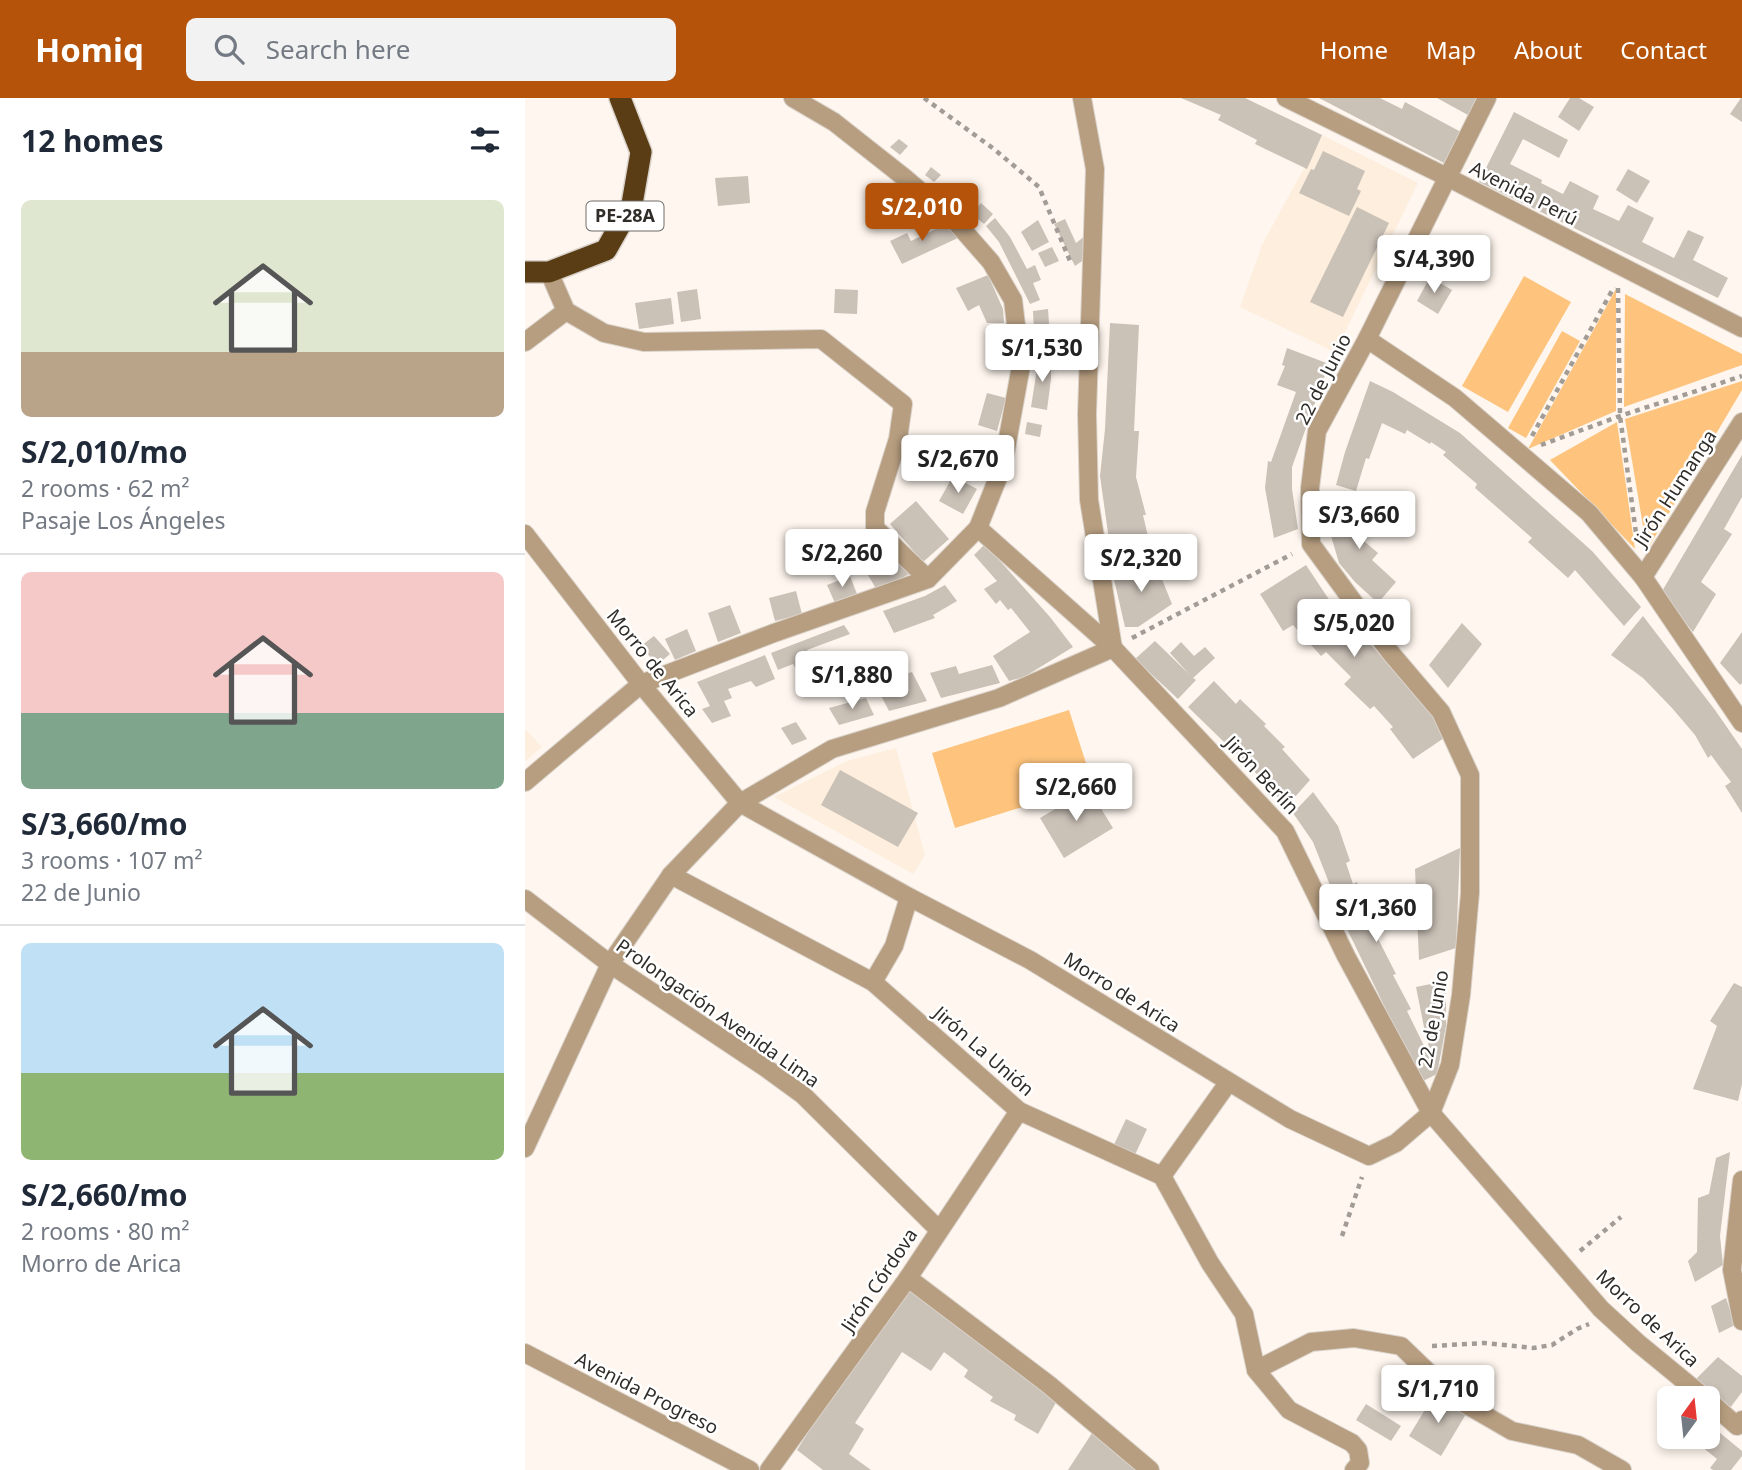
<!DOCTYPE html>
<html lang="en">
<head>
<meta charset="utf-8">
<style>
  body { margin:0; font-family:"Noto Sans",sans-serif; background:#f2f2f3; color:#1f2937; height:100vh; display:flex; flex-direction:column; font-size:26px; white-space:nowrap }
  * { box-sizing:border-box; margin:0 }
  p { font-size:23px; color:#747a83 }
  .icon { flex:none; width:38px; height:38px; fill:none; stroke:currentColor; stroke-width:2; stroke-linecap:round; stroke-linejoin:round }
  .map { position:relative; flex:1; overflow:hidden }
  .side { display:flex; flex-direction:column; background:#fff; width:525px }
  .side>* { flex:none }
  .needle { width:46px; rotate:15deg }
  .controls { position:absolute; left:1132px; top:1288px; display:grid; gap:14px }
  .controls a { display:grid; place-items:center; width:63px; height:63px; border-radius:10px; background:#fff; box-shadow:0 4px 10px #0003; font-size:35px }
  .price { position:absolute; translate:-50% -60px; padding:0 16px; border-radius:7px; background:#fff; color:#222; font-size:23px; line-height:46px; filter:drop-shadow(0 2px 4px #0008) }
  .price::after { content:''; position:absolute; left:50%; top:42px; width:21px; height:16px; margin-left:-10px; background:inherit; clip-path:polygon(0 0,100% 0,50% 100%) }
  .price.current { background:#b45309; color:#fff }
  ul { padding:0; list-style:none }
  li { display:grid; align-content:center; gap:14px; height:371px; padding:0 21px }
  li+li { border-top:2px solid #e0e1e3 }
  li span { display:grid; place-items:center; height:217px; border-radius:10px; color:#555 }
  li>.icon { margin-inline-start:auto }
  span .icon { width:126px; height:126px; fill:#fffc; stroke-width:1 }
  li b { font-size:30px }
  h2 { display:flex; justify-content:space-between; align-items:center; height:84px; padding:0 21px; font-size:30px }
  header { display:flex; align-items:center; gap:42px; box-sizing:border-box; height:98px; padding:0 35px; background:#b45309; color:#fff }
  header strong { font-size:33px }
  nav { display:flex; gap:38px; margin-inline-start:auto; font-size:24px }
  .search { width:490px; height:63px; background:#f2f2f3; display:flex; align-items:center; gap:18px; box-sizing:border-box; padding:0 24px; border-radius:10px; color:#747a83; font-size:26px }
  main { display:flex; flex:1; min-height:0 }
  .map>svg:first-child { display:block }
  .built { fill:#fdeedd }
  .green { fill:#fec47d }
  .building { fill:#cac1b7 }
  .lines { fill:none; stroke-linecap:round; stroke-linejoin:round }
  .minor-casing { stroke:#dad3cb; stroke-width:20 }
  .highway-casing { stroke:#dad3cb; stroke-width:24 }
  .path { stroke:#a29c96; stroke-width:4.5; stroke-dasharray:5 5; stroke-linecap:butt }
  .minor { stroke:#b79e80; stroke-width:18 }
  .highway { stroke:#5b3d15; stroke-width:21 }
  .labels { text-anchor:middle; stroke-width:5; stroke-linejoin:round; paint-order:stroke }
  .shield { fill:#fff; stroke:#6e6c69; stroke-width:2 }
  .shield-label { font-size:18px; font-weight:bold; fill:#302d29 }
  .street-label { font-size:19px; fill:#302d29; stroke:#fff }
</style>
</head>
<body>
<header>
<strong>Homiq</strong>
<div class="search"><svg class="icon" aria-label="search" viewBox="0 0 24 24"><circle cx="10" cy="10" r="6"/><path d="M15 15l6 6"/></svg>Search here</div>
<nav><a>Home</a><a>Map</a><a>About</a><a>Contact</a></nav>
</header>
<main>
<section class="side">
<h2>12 homes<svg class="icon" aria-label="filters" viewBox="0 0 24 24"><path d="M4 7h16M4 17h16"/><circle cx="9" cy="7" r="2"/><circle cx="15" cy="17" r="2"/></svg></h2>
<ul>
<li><span style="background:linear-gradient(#dfe7d0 70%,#b9a48a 0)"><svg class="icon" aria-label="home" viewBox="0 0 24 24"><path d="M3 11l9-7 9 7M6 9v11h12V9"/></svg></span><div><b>S/2,010/mo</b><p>2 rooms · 62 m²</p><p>Pasaje Los Ángeles</p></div></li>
<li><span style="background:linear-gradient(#f6c9c9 65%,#7fa58c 0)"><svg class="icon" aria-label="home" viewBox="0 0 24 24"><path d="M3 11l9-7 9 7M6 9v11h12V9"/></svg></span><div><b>S/3,660/mo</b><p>3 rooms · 107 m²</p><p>22 de Junio</p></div></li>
<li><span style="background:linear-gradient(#bfe0f5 60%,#8fb573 0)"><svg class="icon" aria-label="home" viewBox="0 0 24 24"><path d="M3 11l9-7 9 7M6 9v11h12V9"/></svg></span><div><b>S/2,660/mo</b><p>2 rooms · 80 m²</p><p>Morro de Arica</p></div></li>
</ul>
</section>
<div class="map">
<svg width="1217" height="1372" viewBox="0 0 1217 1372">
  <rect width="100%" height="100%" fill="#fff7ef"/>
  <g class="built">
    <polygon points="797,37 893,85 810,254 715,209 737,147"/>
    <polygon points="0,631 17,649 0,663"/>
    <polygon points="371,650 400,757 388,776 249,699 322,663"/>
  </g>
  <g class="green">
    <polygon points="999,178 1046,204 983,314 937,288"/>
    <polygon points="1091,191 1091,313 1003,351"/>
    <polygon points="1100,196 1217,256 1217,267 1099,309"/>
    <polygon points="1037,233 1055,243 1001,340 983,330"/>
    <polygon points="1217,283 1217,292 1122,452 1100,321"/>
    <polygon points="1092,324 1110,451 1025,362"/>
    <polygon points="544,612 568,687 430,730 407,655"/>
  </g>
  <g class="building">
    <polygon points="656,0 720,0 797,37 782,71 730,46 732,42 693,22 696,17"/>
    <polygon points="794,0 855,0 877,11 880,4 936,34 919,65"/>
    <polygon points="912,0 952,0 943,17"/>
    <polygon points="1045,0 1054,0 1069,9 1054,33 1033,19"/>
    <polygon points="1216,0 1217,0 1217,24 1205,16"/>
    <polygon points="989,14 1043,42 1034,60 998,41 985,66 1017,82 1016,85 1038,96 1045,83 1074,98 1068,111 1094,123 1103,107 1129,120 1117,144 1149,160 1163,132 1179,139 1168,162 1203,180 1193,200 954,84"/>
    <polygon points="374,41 383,48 375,57 365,49"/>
    <polygon points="798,53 840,73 832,91 836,93 824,118 774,95 786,71 789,72"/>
    <polygon points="406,69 416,77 409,84 400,77"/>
    <polygon points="1103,71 1125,83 1112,105 1091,92"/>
    <polygon points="223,78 225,105 193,108 190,80"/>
    <polygon points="370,84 384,96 374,101 360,89"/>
    <polygon points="437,97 452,110 456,105 468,116 459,126 432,103"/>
    <polygon points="832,109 864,125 818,219 785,204"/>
    <polygon points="470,120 485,139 502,171 510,167 516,182 508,185 515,202 505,206 474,144 461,128"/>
    <polygon points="540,121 551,145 560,138 563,159 550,168 529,126"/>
    <polygon points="513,122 524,144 507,153 496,134"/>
    <polygon points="419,127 435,139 377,166 365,143 382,135 386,143"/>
    <polygon points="527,149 534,163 520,169 513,155"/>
    <polygon points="463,177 478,211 479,225 462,225 454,207 443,213 431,190"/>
    <polygon points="905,179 927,192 913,216 892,203"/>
    <polygon points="172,191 176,221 156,224 152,194"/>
    <polygon points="310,191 333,192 332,216 309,215"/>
    <polygon points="146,200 149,226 114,231 110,205"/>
    <polygon points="523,211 526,254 510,256 508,213"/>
    <polygon points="585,225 614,227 609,333 614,333 611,379 621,417 618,417 625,447 587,463 575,378 580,331"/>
    <polygon points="762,250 804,266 767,369 767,391 773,431 749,440 740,390 743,363 746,364 771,294 752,287 760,268 757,267"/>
    <polygon points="510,260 526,263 526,281 522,312 506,309 511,277"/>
    <polygon points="845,283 868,294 935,335 1067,453 1116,509 1099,528 1050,472 1043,480 1003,444 1007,440 950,390 952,386 918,357 921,354 906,344 905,346 882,332 880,336 857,325 844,361 841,360 831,393 811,387 820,354"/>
    <polygon points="462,295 481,300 472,333 453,327"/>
    <polygon points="502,324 517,327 515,339 500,336"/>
    <polygon points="1217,357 1217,399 1199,431 1207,436 1176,484 1191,496 1168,534 1136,495"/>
    <polygon points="428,378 452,391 438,416 414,403"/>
    <polygon points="830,400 850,418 834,439 853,455 847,462 871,484 853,505 830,484 814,465 804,431"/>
    <polygon points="391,403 424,441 398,464 365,426"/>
    <polygon points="460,446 525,519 548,549 499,579 484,583 468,558 505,534 486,510 483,512 475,502 471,506 459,491 472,483 449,457"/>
    <polygon points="367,448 384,476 353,494 337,467"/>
    <polygon points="630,464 647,506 613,529 600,529 588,477"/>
    <polygon points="781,467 805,503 897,602 922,638 888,661 865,631 868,629 849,608 845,611 819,586 826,579 801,554 796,558 768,527 758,533 735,496"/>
    <polygon points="325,478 332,496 310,505 302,487"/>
    <polygon points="420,487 432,503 408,517 410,520 369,535 358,513 400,498"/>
    <polygon points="271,493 277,516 250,523 244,500"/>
    <polygon points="205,507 216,535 193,544 183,515"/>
    <polygon points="1118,518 1190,612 1217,651 1217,715 1200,688 1206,684 1186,657 1183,660 1170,637 1147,610 1118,580 1086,557"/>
    <polygon points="937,525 957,546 923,590 904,567"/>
    <polygon points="319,527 325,536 282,552 299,581 282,588 268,566 253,572 246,555"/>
    <polygon points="162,531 171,553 150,562 140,541"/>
    <polygon points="1217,534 1217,585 1215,587 1195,565"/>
    <polygon points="129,538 145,556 132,567 116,548"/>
    <polygon points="630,543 664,576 645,555 656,544 669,558 680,549 690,560 668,580 671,582 653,601 610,561"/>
    <polygon points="240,557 250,581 231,589 226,583 203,591 207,600 199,603 206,618 187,625 177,611 185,608 172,584"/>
    <polygon points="467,567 475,585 416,600 405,575 431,568 434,576"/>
    <polygon points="387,574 402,603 364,613 350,586"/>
    <polygon points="689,583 711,606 715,601 741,626 739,628 760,649 757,651 785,682 761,709 733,677 663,609"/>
    <polygon points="341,600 349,617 314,627 304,610"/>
    <polygon points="271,624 282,641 267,647 256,630"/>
    <polygon points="315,672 393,715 373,749 296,707"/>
    <polygon points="564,691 588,730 539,760 515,720"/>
    <polygon points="788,694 813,728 825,763 821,765 828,786 832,784 848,824 845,825 871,876 868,877 886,911 882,913 903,956 904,933 900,934 891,889 921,883 921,928 912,976 896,984 823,833 788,744 768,715"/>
    <polygon points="935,750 931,850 894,862 890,771"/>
    <polygon points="1209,885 1217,889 1217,986 1213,1003 1168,991 1192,928 1185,923"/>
    <polygon points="601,1021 622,1031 607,1063 586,1053"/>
    <polygon points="1205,1054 1195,1138 1198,1167 1170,1184 1163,1163 1172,1154 1173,1100 1184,1096 1191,1060"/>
    <polygon points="384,1190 412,1213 533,1301 513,1336 489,1322 491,1317 465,1303 468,1299 439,1279 443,1272 419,1254 406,1273 377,1254 330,1325 339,1331 324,1356 346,1372 298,1372 272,1352 301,1306"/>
    <polygon points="1201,1200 1210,1227 1194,1235 1186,1208"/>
    <polygon points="1193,1259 1217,1278 1217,1294 1205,1310 1171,1281"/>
    <polygon points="909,1297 941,1316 916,1358 884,1338"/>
    <polygon points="841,1306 876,1328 866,1343 831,1322"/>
    <polygon points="1183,1325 1217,1353 1217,1358 1206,1372 1188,1372 1185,1370 1192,1361 1165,1339 1183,1339"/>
    <polygon points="569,1332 616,1372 543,1372"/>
  </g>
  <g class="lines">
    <g class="minor-casing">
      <g id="minor">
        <polyline points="557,0 570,71 562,316 564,402 588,550"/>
        <polyline points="761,0 922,79 1217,230"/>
        <polyline points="24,174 41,213 79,235 119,244 296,241 378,306 373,341 350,414 350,430 403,481"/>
        <polyline points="842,241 930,300 1064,415 1118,479 1217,625"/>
        <polyline points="0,244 41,213"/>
        <polyline points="453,430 588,550 760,733 821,858 906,1015 1076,1211 1113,1245 1180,1300"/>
        <polyline points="0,436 116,586 215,705 384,799 505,862 765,1021 844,1058 871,1045 906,1015 925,967 936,897 945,795 945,677 916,614 865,554 786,446 785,390 792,333 842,241 962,0"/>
        <polyline points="1118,479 1217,324"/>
        <polyline points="0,684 116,586 249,535 403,481 453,430 478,367 496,268 488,202 466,164 430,123 380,80 309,24 268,0"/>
        <polyline points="146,777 348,884 494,1013 637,1078 685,1165 719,1216 731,1272 764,1312 827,1345 833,1352 835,1365 829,1372"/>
        <polyline points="0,801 85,866 241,970 278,997 413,1131"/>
        <polyline points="348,884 369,848 384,799"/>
        <polyline points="0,1050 85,866 146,777 215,705 307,651 474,600 588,550"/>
        <polyline points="637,1078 703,985"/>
        <polyline points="1217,1082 1207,1172 1217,1223"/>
        <polyline points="383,1180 523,1286 625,1372"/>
        <polyline points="0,1255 225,1372"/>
        <polyline points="731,1272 786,1244 829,1240 876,1248 930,1300 987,1333 1053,1347 1097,1372"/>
        <polyline points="1183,1302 1212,1328 1217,1322"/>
        <polyline points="244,1372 383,1180 494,1013"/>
      </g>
    </g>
    <g class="highway-casing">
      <polyline id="highway" points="0,174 24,174 81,152 107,106 116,54 95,0"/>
    </g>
    <g class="path">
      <polyline points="399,0 469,51 514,89 545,163"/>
      <polyline points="1093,190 1095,318 1111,435"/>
      <polyline points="1007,338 1089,189"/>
      <polyline points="1016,347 1095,318 1217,278"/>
      <polyline points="607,540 767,456"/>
      <polyline points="817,1138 837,1079"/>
      <polyline points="1055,1153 1096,1119"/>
      <polyline points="907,1248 959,1245 1008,1250 1027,1247 1052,1231 1064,1226"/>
    </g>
    <use href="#minor" class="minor"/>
    <use href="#highway" class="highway"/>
  </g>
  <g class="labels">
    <rect class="shield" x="61.5" y="103.5" width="77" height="29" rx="5"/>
    <g class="shield-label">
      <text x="100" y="124">PE-28A</text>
    </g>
    <g class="street-label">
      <text transform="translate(999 95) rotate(27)" y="7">Avenida Perú</text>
      <text transform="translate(798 281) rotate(-63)" y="7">22 de Junio</text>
      <text transform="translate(1150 390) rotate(-57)" y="7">Jirón Humanga</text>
      <text transform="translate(128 565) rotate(51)" y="7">Morro de Arica</text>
      <text transform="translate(737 677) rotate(47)" y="7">Jirón Berlín</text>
      <text transform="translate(597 894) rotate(32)" y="7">Morro de Arica</text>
      <text transform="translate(193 915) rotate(35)" y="7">Prolongación Avenida Lima</text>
      <text transform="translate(908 921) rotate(-80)" y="7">22 de Junio</text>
      <text transform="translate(459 953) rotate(41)" y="7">Jirón La Unión</text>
      <text transform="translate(354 1182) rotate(-56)" y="7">Jirón Córdova</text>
      <text transform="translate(1123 1220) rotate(43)" y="7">Morro de Arica</text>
      <text transform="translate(122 1295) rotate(27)" y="7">Avenida Progreso</text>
    </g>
  </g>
</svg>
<div class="controls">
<a><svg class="needle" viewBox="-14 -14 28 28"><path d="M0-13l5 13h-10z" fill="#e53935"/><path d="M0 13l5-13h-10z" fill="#747a83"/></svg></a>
</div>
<b class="price current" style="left:397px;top:145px">S/2,010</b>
<b class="price" style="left:909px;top:197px">S/4,390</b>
<b class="price" style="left:517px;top:286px">S/1,530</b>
<b class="price" style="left:433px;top:397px">S/2,670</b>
<b class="price" style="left:834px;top:453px">S/3,660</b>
<b class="price" style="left:317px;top:491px">S/2,260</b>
<b class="price" style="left:616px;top:496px">S/2,320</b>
<b class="price" style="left:829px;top:561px">S/5,020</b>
<b class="price" style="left:327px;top:613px">S/1,880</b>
<b class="price" style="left:551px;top:725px">S/2,660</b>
<b class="price" style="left:851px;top:846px">S/1,360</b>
<b class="price" style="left:913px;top:1327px">S/1,710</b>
</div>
</main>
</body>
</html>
